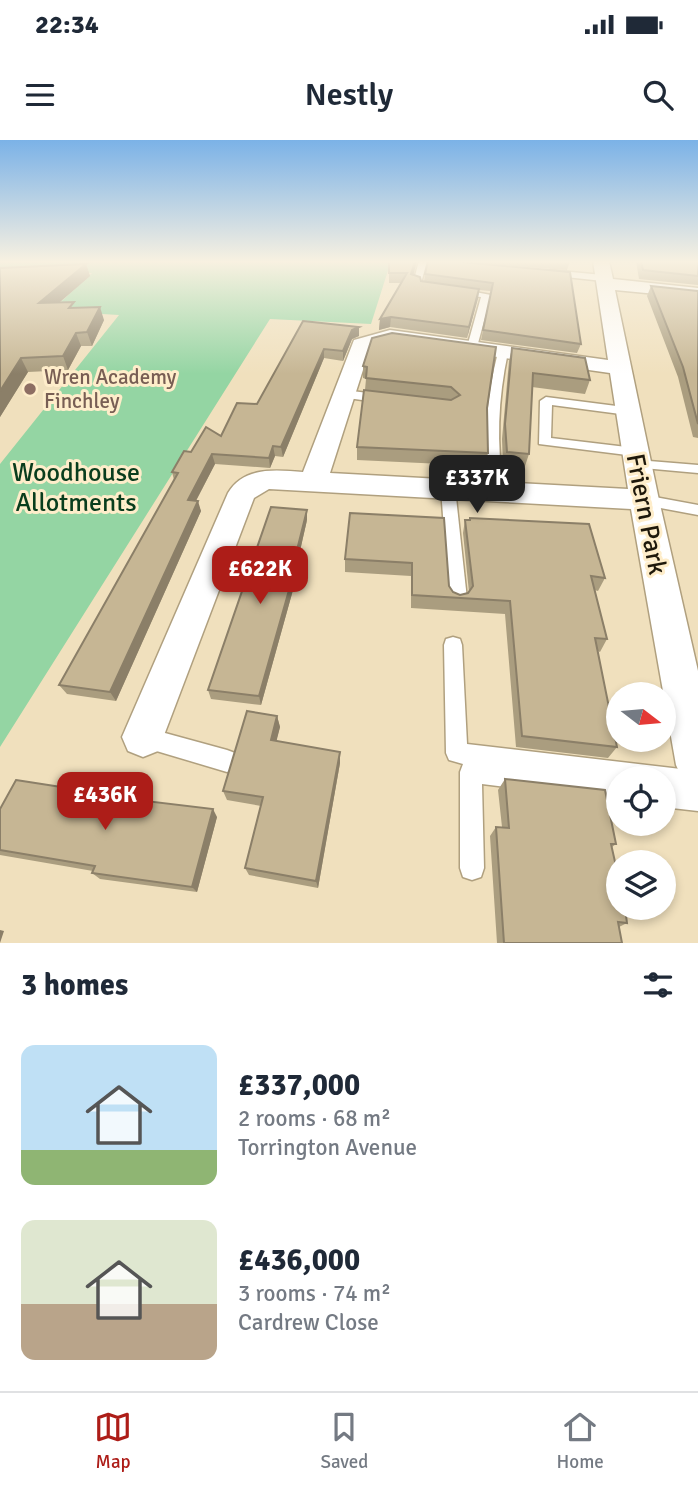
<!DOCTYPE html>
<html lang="en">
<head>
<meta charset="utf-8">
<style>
  body { margin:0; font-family:Signika,sans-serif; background:#f6f6f7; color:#1f2937; height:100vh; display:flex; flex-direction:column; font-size:26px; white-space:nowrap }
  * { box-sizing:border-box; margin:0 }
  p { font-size:23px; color:#747a83 }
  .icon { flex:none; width:38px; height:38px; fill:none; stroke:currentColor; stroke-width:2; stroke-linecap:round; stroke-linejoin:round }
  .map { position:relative; height:803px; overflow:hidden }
  .sheet { display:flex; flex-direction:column; background:#fff; flex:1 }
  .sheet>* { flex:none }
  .needle { width:46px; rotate:106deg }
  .controls { position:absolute; left:606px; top:542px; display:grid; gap:14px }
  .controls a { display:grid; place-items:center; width:70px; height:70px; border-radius:50%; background:#fff; box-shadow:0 4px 10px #0003; font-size:35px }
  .price { position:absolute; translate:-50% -60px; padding:0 16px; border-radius:14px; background:#ad1d18; color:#fff; font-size:23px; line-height:46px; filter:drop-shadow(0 2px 4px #0008) }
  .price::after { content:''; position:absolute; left:50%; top:42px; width:21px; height:16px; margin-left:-10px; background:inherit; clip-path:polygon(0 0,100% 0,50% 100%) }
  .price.selected { background:#222; color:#fff }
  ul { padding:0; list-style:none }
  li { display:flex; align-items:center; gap:21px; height:175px; padding:0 21px }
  li span { display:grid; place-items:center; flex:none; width:196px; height:140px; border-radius:14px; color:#555 }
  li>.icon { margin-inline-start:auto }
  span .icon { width:84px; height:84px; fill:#fffc; stroke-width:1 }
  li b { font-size:30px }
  h2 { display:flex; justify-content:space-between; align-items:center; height:84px; padding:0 21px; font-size:30px }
  .status { display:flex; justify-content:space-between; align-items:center; height:49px; padding:0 35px; background:#fff; direction:ltr }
  .status svg { height:19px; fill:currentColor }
  header { display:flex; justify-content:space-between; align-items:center; height:91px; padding:0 21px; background:#fff; font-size:32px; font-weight:600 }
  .dock { display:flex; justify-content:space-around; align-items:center; height:98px; border-top:2px solid #e0e1e3; background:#fff; font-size:19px; color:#747a83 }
  .dock a { display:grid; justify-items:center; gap:4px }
  .dock .selected { color:#ad1d18 }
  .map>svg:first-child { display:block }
  .green { fill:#94d5a3 }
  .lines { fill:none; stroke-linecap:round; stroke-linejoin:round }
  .service-casing { stroke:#b0a07f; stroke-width:3 }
  .minor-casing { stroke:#b0a07f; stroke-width:3 }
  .service { fill:#fff; fill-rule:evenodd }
  .minor { fill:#fff; fill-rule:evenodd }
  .wall { fill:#aa9d7f }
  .shaded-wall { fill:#8b7f68 }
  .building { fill:#c6b694; stroke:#8b7f68; stroke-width:2 }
  .education-dot { fill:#8d6e63; stroke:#feedca; stroke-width:2.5 }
  .labels { text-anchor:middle; stroke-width:6; stroke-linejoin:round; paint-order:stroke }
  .far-education-label { font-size:21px; fill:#785e54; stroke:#feedca; text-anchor:start }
  .park-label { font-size:26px; fill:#093d1d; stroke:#feedca }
  .street-label { font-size:26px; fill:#1e180b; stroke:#feedca }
</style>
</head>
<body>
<div class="status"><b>22:34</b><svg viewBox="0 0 49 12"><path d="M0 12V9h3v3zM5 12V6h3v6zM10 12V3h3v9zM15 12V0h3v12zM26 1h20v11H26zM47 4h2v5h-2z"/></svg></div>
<header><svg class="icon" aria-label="menu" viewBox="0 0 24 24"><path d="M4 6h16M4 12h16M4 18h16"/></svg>Nestly<svg class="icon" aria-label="search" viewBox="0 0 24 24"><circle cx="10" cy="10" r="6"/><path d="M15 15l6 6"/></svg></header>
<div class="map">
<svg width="698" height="803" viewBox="0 0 698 803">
  <rect width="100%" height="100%" fill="#f0e0bd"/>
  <polygon class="green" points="0,121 391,121 371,184 270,179 0,607 0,324 119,175 51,171 92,133 0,135"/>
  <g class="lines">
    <g class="service-casing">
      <g id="service">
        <polygon points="419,121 447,121 451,124 447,127 426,125 421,143 417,146 413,143"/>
        <polygon points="550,130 603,135 607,138 603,141 547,135 546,133"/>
        <polygon points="459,149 491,155 477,207 472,210 467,207 481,157 456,154 454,152"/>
        <path d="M503 209 508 212C498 259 496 304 504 351L497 356 490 351C483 303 486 259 498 212Z"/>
        <polygon points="344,250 384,255 390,259 384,263 340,257 340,251"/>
        <polygon points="546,257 632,268 632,274 628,275 552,265 551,298 635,308 642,312 635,316 539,304 540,261"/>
        <polygon points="637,320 698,325 698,333 632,327 630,324"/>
        <polygon points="448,343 455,348 467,459 464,464 458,466 452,464 449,459 441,348"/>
        <polygon points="644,355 698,365 698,375 639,364 637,360 639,356"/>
        <polygon points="453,497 460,499 462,505 467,604 698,631 698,671 663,667 663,639 618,639 618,661 482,644 484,728 481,737 472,740 463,737 460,728 460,632 463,624 449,620 446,613 444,505 446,499"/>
        <polygon points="143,587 227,610 235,613 238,621 235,629 227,632 143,607 136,604 133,597 136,590"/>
      </g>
    </g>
    <g class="minor-casing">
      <path id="minor" d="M593 121H609L613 139 698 148V158L615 150 659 360 698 531V647L683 640 676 625 631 369 269 349 254 358 158 611 143 617 128 611 122 597 228 353C244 326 276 330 303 332L354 200 390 190 608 220ZM391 202 610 233 628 349 330 333 370 208Z"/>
    </g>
    <use href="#service" class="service"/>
    <use href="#minor" class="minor"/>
  </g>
  <g class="wall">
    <polygon points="389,121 417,121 413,134 421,141 424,142 425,134 570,132 581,204 577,213 481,200 491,151 479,150 467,198 390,187 379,190 380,179 401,143 389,143"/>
    <polygon points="451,121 570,121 567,130"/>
    <polygon points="636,121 698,121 698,145 639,139"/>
    <polygon points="86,124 90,136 59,162 104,180 92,206 81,206 68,230 28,232 0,277 0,128"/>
    <polygon points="651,146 698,151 698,298 693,297 678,237 647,156"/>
    <polygon points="303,181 359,187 359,196 352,199 343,221 324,218 283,317 275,316 270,328 215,324 196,361 201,371 116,561 67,554 59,545 174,340 172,332 191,312 221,296 257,264"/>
    <polygon points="372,198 487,268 488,313 485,326 357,320 357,307 450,260 365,250 366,239 363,238 363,226"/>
    <polygon points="512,208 590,240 585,254 532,247 529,314 524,329 503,326 502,299 509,221"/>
    <polygon points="350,373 449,446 453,452 460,455 469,452 463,393 465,380 469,380 470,378 605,438 598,451 594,450 607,499 600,512 598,511 617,607 608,618 516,607 505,474 411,468 411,436 345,432 345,419"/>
    <polygon points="307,380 297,424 298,432 261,565 211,559 208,550"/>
    <polygon points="277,576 280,587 276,601 340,612 340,623 318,748 249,735 245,728 261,666 227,660 223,651"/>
    <polygon points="505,639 616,704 612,707 627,783 619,787 622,803 497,803 490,696 496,687 502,687 498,650"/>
    <polygon points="113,655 115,657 217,677 197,752 100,739 92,733 93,731 0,715 0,669"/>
  </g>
  <g class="shaded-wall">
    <polygon points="415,121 417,121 411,144 411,134"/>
    <polygon points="86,124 90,136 44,176 39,163"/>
    <polygon points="479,149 478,159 467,198 469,187"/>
    <polygon points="100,167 104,180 92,206 87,192"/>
    <polygon points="391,177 390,187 379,190 380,179"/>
    <polygon points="359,187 359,196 352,199 343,221 343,211 352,190"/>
    <polygon points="76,193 81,206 68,230 63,216"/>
    <polygon points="324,209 324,218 283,317 281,307"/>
    <polygon points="21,218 28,232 0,277 0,251"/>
    <polygon points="273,306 275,316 270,328 269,318"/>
    <polygon points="212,314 215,324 191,370 188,360"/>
    <polygon points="198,361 201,371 116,561 110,552"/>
    <polygon points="307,370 307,380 297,424 298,432 261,565 259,556"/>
    <polygon points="277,576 280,587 274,611 271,600"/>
    <polygon points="340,612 340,623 318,748 316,741"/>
    <polygon points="213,669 217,677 197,752 192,747"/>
    <polygon points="0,790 4,791 0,803"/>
  </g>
  <g class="building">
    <polygon points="389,121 415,121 411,134 420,137 421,141 479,149 469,187 391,177 380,179 407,133 389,133"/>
    <polygon points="428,121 450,121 570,132 581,204 483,190 493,143 425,134"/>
    <polygon points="641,121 698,121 698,136 643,130"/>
    <polygon points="86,124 39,163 74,162 69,168 100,167 87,192 76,193 63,216 21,218 0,251 0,128"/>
    <polygon points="651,146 698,151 698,284 683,227"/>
    <polygon points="303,181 359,187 352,190 343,211 324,209 281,307 273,306 269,318 212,314 188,360 198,361 110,552 59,545 178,333 172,332 184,311 191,312 206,287 221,296 237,263 257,264"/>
    <polygon points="392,193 496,207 487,268 488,313 357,307 364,250 451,260 460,255 451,247 366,238 367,227 363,226 372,198"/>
    <polygon points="512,208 585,218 590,240 533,233 529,314 507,312 505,284"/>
    <polygon points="271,367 307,370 294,422 297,422 259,556 208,550"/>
    <polygon points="350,373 444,378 449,446 453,452 460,455 468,453 473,446 465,380 470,380 470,378 589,384 605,438 591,436 607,499 595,498 617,607 522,596 510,461 412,455 412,423 345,419"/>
    <polygon points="247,571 277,576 271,600 340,612 316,741 245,728 263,657 223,651"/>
    <polygon points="505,639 605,650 616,704 611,704 618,735 618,768 625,768 627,783 618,782 622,803 504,803 496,687 509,688"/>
    <polygon points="16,640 113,655 112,657 213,669 192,747 92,733 95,726 0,710 0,669"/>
  </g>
  <linearGradient id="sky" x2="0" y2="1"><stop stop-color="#7bb2e7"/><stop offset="0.52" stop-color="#f8f1e1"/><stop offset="1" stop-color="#f8f1e1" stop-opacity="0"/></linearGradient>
  <rect width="698" height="234" fill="url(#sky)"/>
  <circle class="education-dot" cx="30" cy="249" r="7"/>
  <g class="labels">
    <g class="far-education-label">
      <text x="44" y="244">Wren Academy<tspan x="44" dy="24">Finchley</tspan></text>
    </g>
    <g class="park-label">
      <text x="76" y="341">Woodhouse<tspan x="76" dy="30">Allotments</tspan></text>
    </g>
    <g class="street-label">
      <text transform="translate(647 374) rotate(79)" y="9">Friern Park</text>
    </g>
  </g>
</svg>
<div class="controls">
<a><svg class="needle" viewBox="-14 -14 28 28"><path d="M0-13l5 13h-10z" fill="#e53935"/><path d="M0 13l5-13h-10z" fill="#747a83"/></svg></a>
<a><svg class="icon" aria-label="locate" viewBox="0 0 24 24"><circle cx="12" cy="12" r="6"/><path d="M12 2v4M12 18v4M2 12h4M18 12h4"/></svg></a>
<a><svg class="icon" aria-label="layers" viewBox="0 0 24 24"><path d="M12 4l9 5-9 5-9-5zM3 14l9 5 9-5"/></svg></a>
</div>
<b class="price selected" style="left:477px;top:375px">£337K</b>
<b class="price" style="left:260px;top:466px">£622K</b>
<b class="price" style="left:105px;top:692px">£436K</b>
</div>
<section class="sheet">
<h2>3 homes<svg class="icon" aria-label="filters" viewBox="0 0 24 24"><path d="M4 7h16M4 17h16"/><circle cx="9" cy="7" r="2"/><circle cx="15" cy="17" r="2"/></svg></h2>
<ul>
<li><span style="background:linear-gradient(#bfe0f5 75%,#8fb573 0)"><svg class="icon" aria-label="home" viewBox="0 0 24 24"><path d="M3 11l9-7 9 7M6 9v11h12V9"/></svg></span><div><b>£337,000</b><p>2 rooms · 68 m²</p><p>Torrington Avenue</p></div></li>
<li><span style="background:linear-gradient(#dfe7d0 60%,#b9a48a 0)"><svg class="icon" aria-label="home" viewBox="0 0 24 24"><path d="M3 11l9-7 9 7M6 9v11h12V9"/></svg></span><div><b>£436,000</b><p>3 rooms · 74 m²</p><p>Cardrew Close</p></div></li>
</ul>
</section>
<nav class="dock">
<a class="selected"><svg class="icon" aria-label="map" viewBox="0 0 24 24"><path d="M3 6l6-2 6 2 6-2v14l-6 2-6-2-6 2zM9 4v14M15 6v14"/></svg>Map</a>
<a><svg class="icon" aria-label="saved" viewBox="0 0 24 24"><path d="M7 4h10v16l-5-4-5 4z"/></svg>Saved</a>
<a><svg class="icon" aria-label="home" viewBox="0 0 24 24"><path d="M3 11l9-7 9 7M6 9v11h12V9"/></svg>Home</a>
</nav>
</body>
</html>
